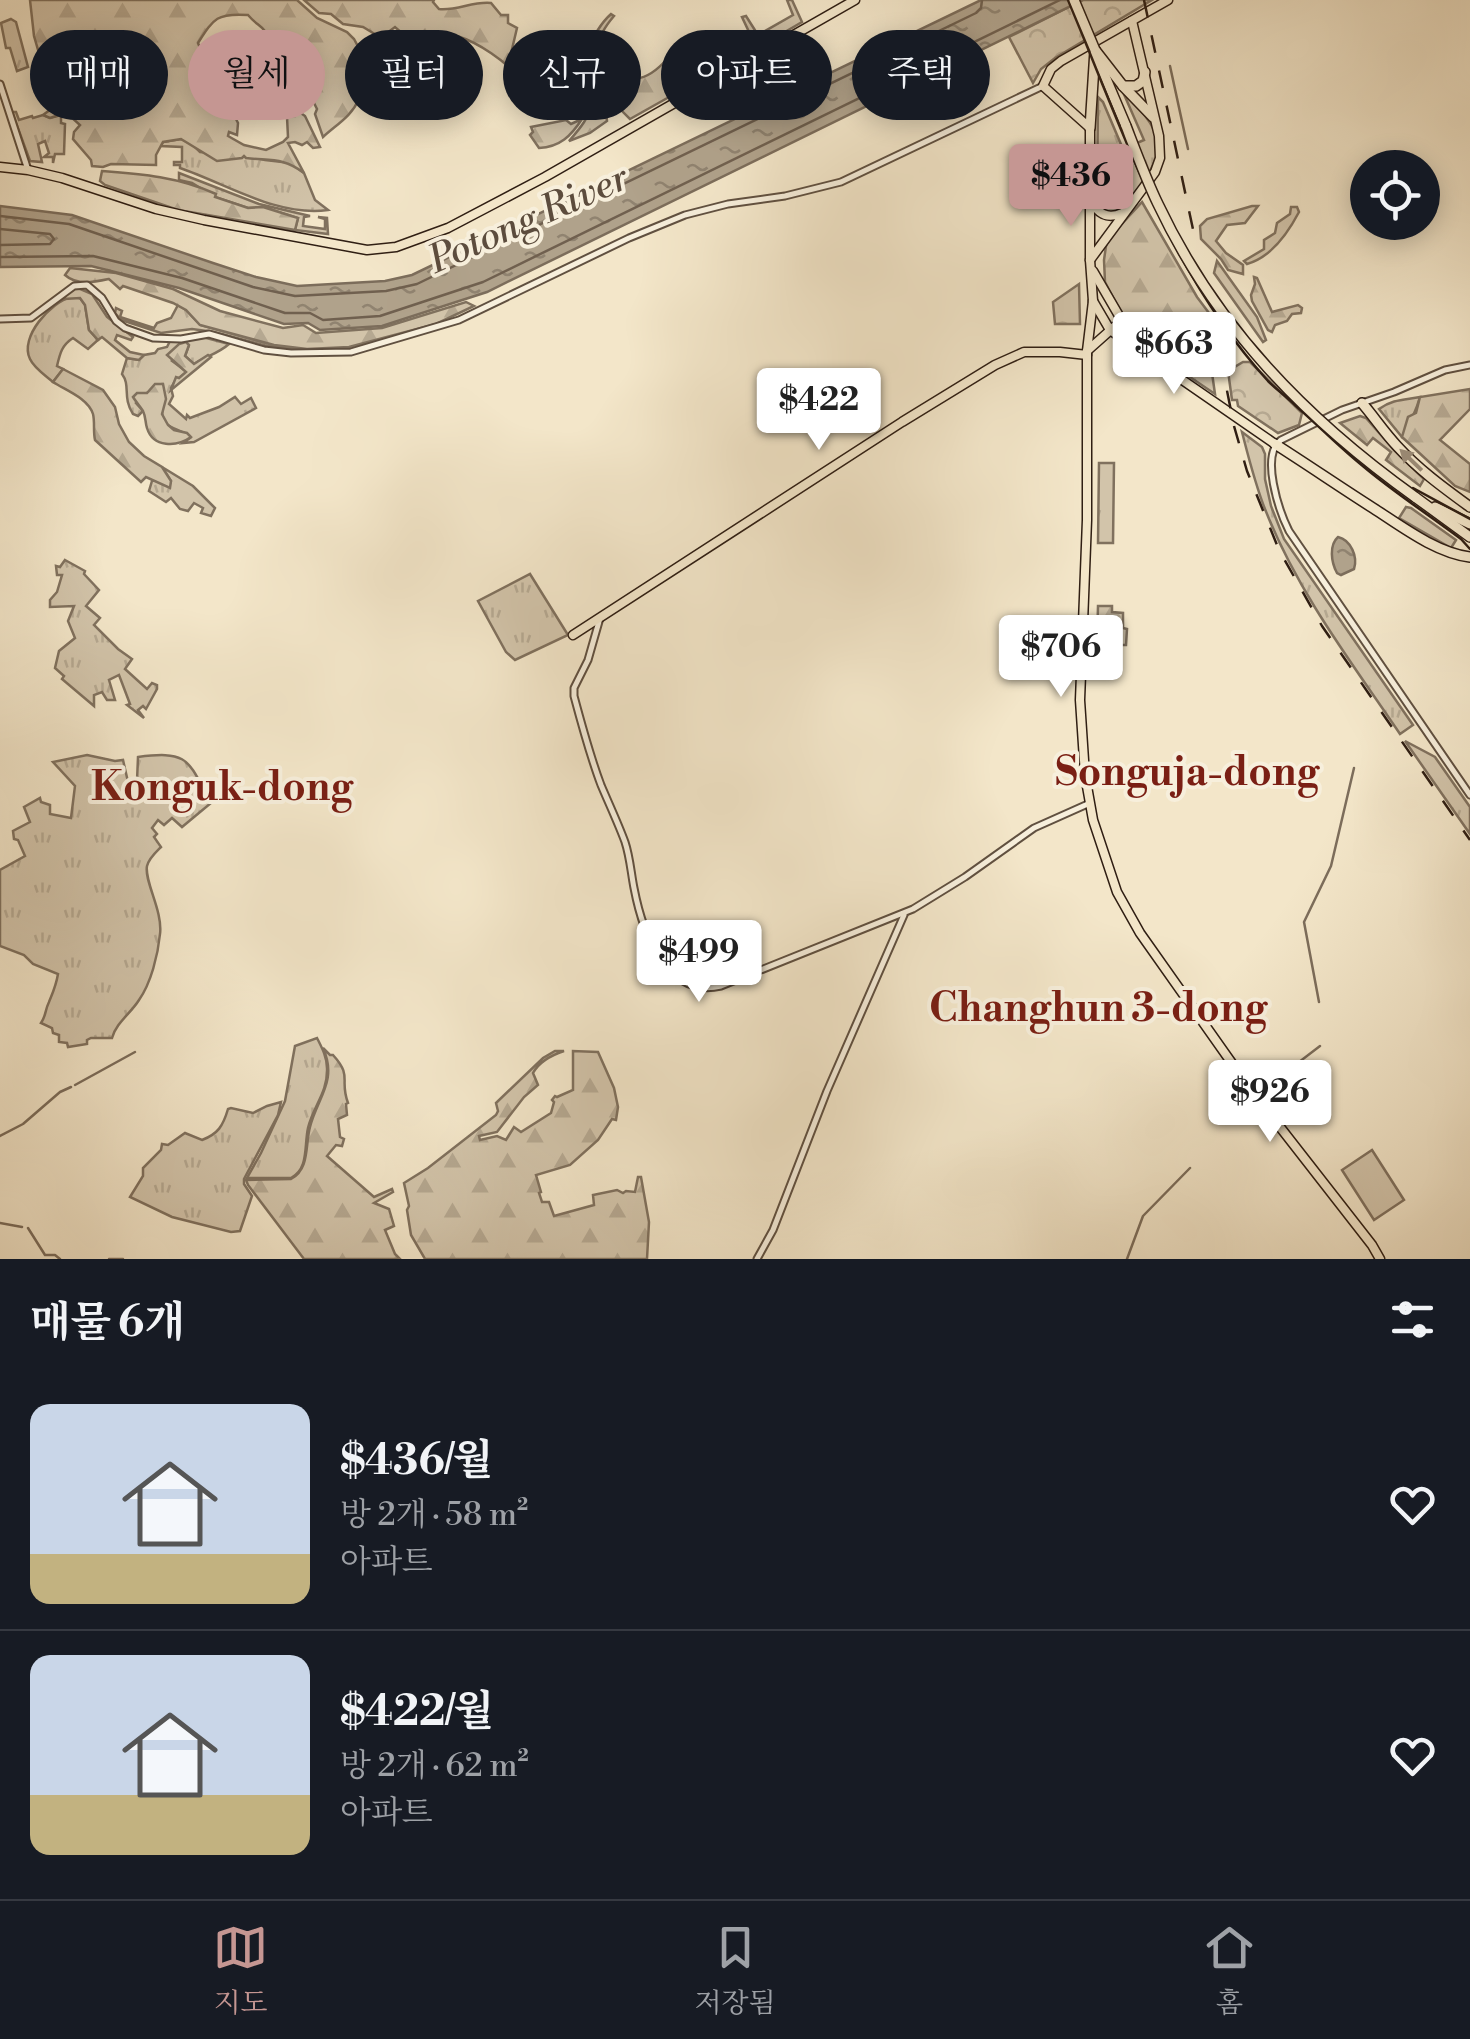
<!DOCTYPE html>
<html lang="ko">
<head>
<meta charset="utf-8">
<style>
  body { margin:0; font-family:"Libre Bodoni","Noto Serif KR",serif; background:#242831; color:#f1f3f6; height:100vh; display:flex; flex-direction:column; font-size:38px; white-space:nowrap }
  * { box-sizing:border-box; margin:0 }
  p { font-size:32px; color:#9ea1a6 }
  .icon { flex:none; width:55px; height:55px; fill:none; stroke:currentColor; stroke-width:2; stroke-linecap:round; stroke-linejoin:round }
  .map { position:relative; height:1259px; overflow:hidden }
  .drawer { display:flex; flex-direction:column; background:#171b24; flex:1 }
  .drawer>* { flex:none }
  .banner { position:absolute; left:30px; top:30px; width:1410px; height:90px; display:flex; gap:20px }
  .tools { position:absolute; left:1350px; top:150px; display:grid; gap:20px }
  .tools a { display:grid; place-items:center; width:90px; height:90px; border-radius:50%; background:#171b24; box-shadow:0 5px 25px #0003; font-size:50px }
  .price { position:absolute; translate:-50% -85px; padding:0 22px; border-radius:10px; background:#fff; color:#222; font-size:32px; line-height:65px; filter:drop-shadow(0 2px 5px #0008) }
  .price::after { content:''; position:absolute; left:50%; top:60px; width:30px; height:22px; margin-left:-15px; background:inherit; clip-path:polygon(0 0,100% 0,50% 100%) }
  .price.on { background:#c59692; color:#111 }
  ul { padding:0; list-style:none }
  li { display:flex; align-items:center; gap:30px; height:250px; padding:0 30px }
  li+li { border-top:2px solid #363941 }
  li span { display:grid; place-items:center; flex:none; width:280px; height:200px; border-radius:20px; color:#555 }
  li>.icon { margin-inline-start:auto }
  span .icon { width:120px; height:120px; fill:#fffc; stroke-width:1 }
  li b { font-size:42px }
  h2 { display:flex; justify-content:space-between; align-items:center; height:120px; padding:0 30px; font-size:42px }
  .pill { padding:0 35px; border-radius:45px; background:#171b24; box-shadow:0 5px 25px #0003; font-size:35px; line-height:90px }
  .pill.on { background:#c59692; color:#111 }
  .tab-bar { display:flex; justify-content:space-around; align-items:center; height:140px; border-top:2px solid #363941; background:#171b24; font-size:28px; color:#9ea1a6 }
  .tab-bar a { display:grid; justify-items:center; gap:5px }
  .tab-bar .on { color:#c59692 }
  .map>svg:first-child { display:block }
  .grass { fill:url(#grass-tufts); stroke:#80715e; stroke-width:2.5 }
  .forest { fill:url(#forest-firs); stroke:#80715e; stroke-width:2.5 }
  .park { fill:url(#park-crowns); stroke:#80715e; stroke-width:2.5 }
  .pitch { fill:#d2c4aa; stroke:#80715e; stroke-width:2.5 }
  .water { fill:url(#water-ripples); stroke:#7c6d5b; stroke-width:2.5 }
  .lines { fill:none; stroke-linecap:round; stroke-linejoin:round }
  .shore { stroke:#70604f; stroke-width:2.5 }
  .stream { stroke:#7c6d5b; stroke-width:2.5 }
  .minor-casing { stroke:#605040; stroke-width:9 }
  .major-casing { stroke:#2f1e13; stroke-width:11 }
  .highway-casing { stroke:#2f1e13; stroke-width:12 }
  .minor { stroke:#f7efdc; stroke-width:5 }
  .major { stroke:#f3e6c9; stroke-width:8 }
  .highway { stroke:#f3e6c9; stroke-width:9 }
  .tram { stroke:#2f1e13; stroke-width:2.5 }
  .rail { stroke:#2f1e13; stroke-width:2.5; stroke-dasharray:18 18; stroke-linecap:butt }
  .highway-bridge-casing { stroke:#2f1e13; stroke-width:12; stroke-linecap:butt }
  .highway-bridge { stroke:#f3e6c9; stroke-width:9 }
  .oneway { fill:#9b8c77 }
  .labels { text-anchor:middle; stroke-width:8; stroke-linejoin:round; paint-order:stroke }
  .water-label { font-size:38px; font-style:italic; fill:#5c4c3d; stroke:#f7efdc }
  .quarter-label { font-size:40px; font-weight:bold; fill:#7a1f14; stroke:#f7efdc }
</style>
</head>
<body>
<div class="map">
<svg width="1470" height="1259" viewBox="0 0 1470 1259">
  <defs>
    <pattern id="grass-tufts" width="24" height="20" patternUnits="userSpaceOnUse" patternTransform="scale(2.5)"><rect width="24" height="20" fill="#d2c4aa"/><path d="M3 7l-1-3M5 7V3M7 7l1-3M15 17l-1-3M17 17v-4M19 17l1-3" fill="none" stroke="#b5a891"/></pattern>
    <pattern id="forest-firs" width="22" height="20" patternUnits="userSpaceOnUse" patternTransform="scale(2.5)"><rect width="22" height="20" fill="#d2c4aa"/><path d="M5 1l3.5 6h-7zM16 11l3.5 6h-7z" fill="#b5a891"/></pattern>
    <pattern id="park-crowns" width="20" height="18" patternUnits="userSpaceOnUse" patternTransform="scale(2.5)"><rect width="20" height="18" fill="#d2c4aa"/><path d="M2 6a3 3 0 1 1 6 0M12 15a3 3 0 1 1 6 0" fill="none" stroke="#b5a891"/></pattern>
    <pattern id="water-ripples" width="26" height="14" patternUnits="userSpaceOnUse" patternTransform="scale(2.5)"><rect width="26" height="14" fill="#b0a28b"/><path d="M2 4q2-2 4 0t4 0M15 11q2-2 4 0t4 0" fill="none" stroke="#908370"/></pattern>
  </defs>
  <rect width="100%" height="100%" fill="#f3e6c9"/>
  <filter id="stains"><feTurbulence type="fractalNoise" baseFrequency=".002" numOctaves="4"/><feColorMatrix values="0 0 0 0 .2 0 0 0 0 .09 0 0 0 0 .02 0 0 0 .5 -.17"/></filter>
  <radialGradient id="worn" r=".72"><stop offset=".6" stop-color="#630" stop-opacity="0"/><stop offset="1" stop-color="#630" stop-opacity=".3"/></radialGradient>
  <g class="grass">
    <polygon points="11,19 16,22 28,67 17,71 10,48 6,48 1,23"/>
    <path d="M1123 92C1177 143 1161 157 1123 211L1109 214 1098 206 1097 200 1098 97 1103 102 1123 149 1144 140Z"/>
    <polygon points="12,112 16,112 19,120 32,116 33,118 43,115 50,118 61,115 61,123 65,124 64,154 55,154 53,163 53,157 44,157 49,153 45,141 38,144 42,162 30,161"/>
    <path d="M181 139 192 144 200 152 244 155 265 160 291 163 304 173 315 200 328 210C277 217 227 184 180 168V165H174V162H182V147L161 146 163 142Z"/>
    <polygon points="179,173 259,204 310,216 304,217 303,226 325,229 325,219 318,217 327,218 328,234 295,230 298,218 263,207 248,208 215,197 192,183 179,180"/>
    <path d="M71 297 80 298 85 305 89 330 98 340 88 349 73 338C62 345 60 353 57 366L63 369 53 382C45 375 34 368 30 359 19 337 51 302 71 297Z"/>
    <polygon points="178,305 186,310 200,325 274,345 307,349 267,346 214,332 192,329 161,333 121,320 115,313 116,308 122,311 120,317 154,328 157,323 171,318"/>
    <path d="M199 336 229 344C219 353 207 356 194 364L185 356 189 345 172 361 187 372 175 381 171 388 173 396 169 404 186 419 187 415 190 418 219 407 235 397 241 404 251 398 256 408 194 442 183 443 190 438C180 426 161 432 162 408L147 393 136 403 143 411 138 416 133 414C122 397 131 386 122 374L127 358 139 360 144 355 155 353 158 349 167 347 170 341Z"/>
    <path d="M1420 397C1416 411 1409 425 1402 437L1379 409C1393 399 1404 400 1420 397Z"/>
    <path d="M1242 432 1262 447 1265 454V479L1271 506 1284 539 1413 725 1400 734C1352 663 1299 594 1267 514 1256 488 1249 459 1242 432Z"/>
    <polygon points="1099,463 1114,463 1113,543 1098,543"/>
    <polygon points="162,467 193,486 215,508 211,516 201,513 203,508 194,503 188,511 180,509 171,498 166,502 149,491 152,481 156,480 169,487 171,481"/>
    <polygon points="1406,507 1411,508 1456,540 1451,548 1399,518"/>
    <polygon points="65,560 85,571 84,574 99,590 86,606 100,618 94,625 118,649 132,659 125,669 147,689 152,683 157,685 157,689 146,709 143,706 138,710 144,718 127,705 130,704 119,675 109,680 115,700 107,700 102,692 94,695 94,706 62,679 64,676 55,668 59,651 75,638 68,621 74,606 50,607 50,600 57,592 62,575 57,575 56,566 60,567"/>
    <polygon points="530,574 568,635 515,660 506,652 478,601"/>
    <polygon points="1405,741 1435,757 1470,807 1470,834"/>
    <path d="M87 755 115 761 123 760 128 782 137 781 138 757C190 750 188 761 211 803L182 827 172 818 164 825 158 820 152 828 157 834 154 837 161 847C156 852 149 858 147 866 144 881 163 911 160 934 158 955 151 983 139 1000 131 1013 116 1023 112 1038H91L87 1040V1044L68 1047 67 1043 59 1042V1035L53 1033 52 1028 41 1023C46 1016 45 1010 49 1002 53 992 56 986 58 974L33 964 24 955 0 946V870L25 856 18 840 14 839 13 831 30 822 24 807 40 798 41 802 50 805V814L71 818 75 786 53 762Z"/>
    <path d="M317 1038C322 1048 327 1057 327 1068 328 1093 313 1106 308 1128 304 1146 309 1169 291 1178H247L261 1153 285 1101 295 1046Z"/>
    <path d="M281 1102 278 1115 244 1179V1184L252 1196 240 1231 231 1232 172 1217 130 1197 143 1176V1168L161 1150 162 1144 168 1145 185 1133 202 1140C218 1134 223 1126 228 1109L231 1108 253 1113 267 1106Z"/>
  </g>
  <g class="forest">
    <path d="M30 0H297L317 18 347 32 354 39 363 56 369 77 360 76 356 91 359 99C351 117 337 124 323 137L315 114 317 109 313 101H308L281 47 271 44C263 23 260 29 248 15 217 13 214 18 198 43L207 64 199 70 209 91 219 86 238 123 237 135 229 132 228 136 244 145 266 150 283 142 288 137 287 117 298 111 305 116 320 147 313 148 307 142 302 145 295 142 288 143 304 173C283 157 270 161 246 158L244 156 242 158 217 161 181 139 163 142 156 155V165L111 164 103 167 92 166 91 160 73 139 74 132 80 125 69 115 65 113 50 118 43 115 58 104 59 98 46 74H40L38 68 43 67 34 36Z"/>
    <path d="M304 0H434L433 2 439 9C457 11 473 1 491 3L501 15H508V23L517 28 509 62C530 70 544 62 561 50L557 42 566 36 569 51 563 57 521 78C504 61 480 43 457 36 447 32 435 34 424 31L410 40 395 27 387 33 378 36 363 27 343 24 331 14 319 13Z"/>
    <polygon points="787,0 792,0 802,22 754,50 750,50 745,44 750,34 742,17 746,16 758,35 793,15"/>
    <path d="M611 14 614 16C608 23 599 35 599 45 599 51 603 55 606 60 627 86 646 83 667 59L674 62 685 58 689 62 703 53 711 67 737 52 735 46 740 44 745 52 710 74 630 119C617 107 586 68 590 49 592 37 602 22 611 14Z"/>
    <path d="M586 69 611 108 606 112 607 121 590 133 569 141C598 108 593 106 571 70Z"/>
    <path d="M582 119C571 136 560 147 539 148L530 135 533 132 531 127 566 120 571 124Z"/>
    <path d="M102 171C142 174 179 177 216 194L215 197 248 208 263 207 298 218 295 230 178 210 105 185 100 181Z"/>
    <polygon points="1142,202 1197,297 1209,313 1215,349 1211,366 1215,394 1144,346 1132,334 1105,282 1104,260 1106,246 1109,238"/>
    <polygon points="1252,206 1258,206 1245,223 1227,225 1216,241 1226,253 1243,265 1243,274 1228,270 1221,259 1201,239 1200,226 1207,219"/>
    <path d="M1291 207H1297L1299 212C1288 233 1272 257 1247 264L1244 261 1264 249V240L1275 233 1277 223 1290 214Z"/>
    <polygon points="1217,261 1257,317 1266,340 1263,342 1214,273"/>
    <path d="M70 268 116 273 173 289 220 311 283 328 303 325 316 333 382 328 466 302 474 306 436 324 349 347 307 349 274 345 200 325 186 310 173 303 123 286 120 289 109 279C95 282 77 286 65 275Z"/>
    <polygon points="1254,277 1257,278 1272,312 1298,305 1302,308 1301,313 1292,314 1287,321 1275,325 1272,332 1268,330 1252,301 1251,295 1255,284"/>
    <polygon points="78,288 92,294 107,317 133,337 131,340 117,335 115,340 130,352 144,355 139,360 127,358 102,337 98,340 89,330 85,305 80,298 63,299 71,290"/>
    <polygon points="186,342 189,345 185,356 194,364 208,355 211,357 171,390 176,377 179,378 186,372 167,355 179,344"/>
    <path d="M63 369 103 390 115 407 119 424 129 442 144 456 162 467 171 481 170 488 146 477 141 482 95 440C93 431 95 422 93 414 88 398 65 390 53 382Z"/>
    <path d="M155 384H163L166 399 162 414 168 425 174 430 187 433 191 437C177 447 153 448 147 428 145 422 146 417 143 411 140 406 136 402 133 397L137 393H147Z"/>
    <polygon points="1470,389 1470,409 1440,440 1470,464 1470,492 1455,486 1402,437 1408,417 1416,413 1420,397"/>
    <polygon points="1360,416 1366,418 1394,450 1424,479 1420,486 1386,460 1391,452 1373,438 1367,445 1340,423"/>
    <polygon points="1098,606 1112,606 1112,612 1123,613 1123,628 1127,629 1126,645 1097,645"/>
    <path d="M323 1048 330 1055H333C353 1077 339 1079 348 1103L346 1104 347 1115 338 1119 340 1137 344 1139 342 1146 336 1145 327 1156 374 1197 392 1189 393 1192 374 1203 389 1209 394 1226 385 1230 395 1254 400 1259H304L248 1185 246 1180 291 1179C310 1169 305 1145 310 1127 317 1098 338 1081 323 1048Z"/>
    <path d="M555 1051H564C552 1055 539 1062 533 1073L538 1085 524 1097 497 1132 479 1136 480 1140 497 1136 506 1140 514 1127 521 1132 551 1113 554 1102 552 1100 555 1096 557 1097 573 1090V1051L598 1052 614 1088 618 1107 616 1120 612 1119 598 1140 570 1165 536 1175 541 1192 539 1193 542 1202H549L554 1216 594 1205 593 1195 617 1190 623 1193 626 1191 635 1192 638 1177H641L649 1222 647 1259H425L411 1235 407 1210 409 1206 404 1183 428 1168 496 1115 498 1111 496 1103 543 1058Z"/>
  </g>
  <g class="park">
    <polygon points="1083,0 1152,0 1055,58 1041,69 1033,83 1009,37"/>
    <polygon points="1079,284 1080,324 1055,324 1053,302"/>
    <polygon points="1243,362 1250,362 1302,413 1299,425 1278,433 1238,406 1237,400 1232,400 1228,371"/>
  </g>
  <polygon class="pitch" points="1372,1150 1404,1200 1374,1220 1342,1170"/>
  <g class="water">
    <polygon points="981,0 1083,0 487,292 382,326 320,330 308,323 284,324 179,288 91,266 0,267 0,206 72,215 213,263 256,277 297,286 385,281 412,275"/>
    <path d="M1338 537C1351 540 1358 557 1354 569L1341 575 1337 573C1331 562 1329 545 1338 537Z"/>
  </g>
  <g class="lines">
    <g class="shore">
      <polyline points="0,216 69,224 253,287 295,296 386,291 417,284 976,13 981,8 982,0"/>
      <polyline points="0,229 50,234 54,239 50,244 0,245"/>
      <polyline points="0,257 93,256 182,278 285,313 310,313 323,320 380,316 483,282 1060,0"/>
    </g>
    <g class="stream">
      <polyline points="1170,66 1188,149"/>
      <polyline points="1319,1002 1304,922 1331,866 1354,768"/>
      <polyline points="75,1085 135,1052"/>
      <polyline points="1269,1085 1320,1046"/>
      <polyline points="1232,1119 1246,1104"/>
      <polyline points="0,1136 23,1124 60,1092 71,1087"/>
      <polyline points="0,1223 22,1227"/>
      <polyline points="28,1228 45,1255 55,1255 60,1259"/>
      <polyline points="109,1259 123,1259"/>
      <polyline points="1127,1259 1143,1216 1190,1168"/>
    </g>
    <g class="minor-casing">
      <g id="minor">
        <polyline points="0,84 28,170"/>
        <polyline points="0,319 31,318 74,286 87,285 102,298 116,321 125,328 153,338 181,339 209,334 264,350 291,353 351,352 459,320 629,238 685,215 728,204 785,196 841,182 1043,86"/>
        <path d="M1470 365 1445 370 1394 392 1342 410 1281 440C1260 455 1279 511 1289 531L1470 795"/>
        <path d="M600 618 588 660 574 688V696C582 726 590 756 601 785 609 804 618 823 625 842 630 857 631 873 634 888 642 930 665 999 721 986L913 909 965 877 1034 828 1090 803"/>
        <polyline points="757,1259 773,1230 827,1091 904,915"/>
      </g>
    </g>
    <g class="major-casing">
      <g id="major">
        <polyline points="1168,0 1061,61 1051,69 1043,86 1090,128 1090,260 1093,301 1087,351 1087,520 1080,700 1085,775 1093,820 1117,892 1140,933 1248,1086 1372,1245 1380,1259"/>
        <polyline points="0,167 28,170 62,178 156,209 204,220 367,250 396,247 448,228 545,177 855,0"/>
        <path d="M1090 199C1097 213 1107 220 1122 213"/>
        <polyline points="1090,260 1155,172 1160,158 1159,136 1132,21"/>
        <polyline points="1093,271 1136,345"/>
        <polyline points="1093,301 1110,330 1275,444"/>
        <polyline points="1087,351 1114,327"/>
        <polyline points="573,635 902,422 995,365 1024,352 1060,352 1087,355"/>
      </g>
    </g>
    <g class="highway-casing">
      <g id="highway">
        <polyline points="1095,50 1123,86 1153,117"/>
        <polyline points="1099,62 1126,126"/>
        <polyline points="1123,86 1136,86 1143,81 1145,72"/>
        <polyline points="1090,128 1095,50"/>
        <path d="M1362 403C1374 417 1384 432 1397 446 1419 470 1444 488 1470 507"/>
        <path d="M1275 444C1308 465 1340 487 1373 508 1401 526 1436 553 1470 557"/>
        <polyline points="1415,497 1470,537"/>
        <polyline points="1435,507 1470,524"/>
      </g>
    </g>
    <use href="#minor" class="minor"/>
    <use href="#major" class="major"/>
    <use href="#highway" class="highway"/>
    <g class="tram">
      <path d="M1068 0C1124 133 1169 272 1268 381 1277 390 1287 397 1296 406 1319 426 1340 448 1364 467 1395 493 1429 515 1461 539L1470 549"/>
      <polyline points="1413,488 1470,519"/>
    </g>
    <g class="rail">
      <polyline points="1144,0 1194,234"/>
      <polyline points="1213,320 1234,426 1247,471 1279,550 1322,626 1470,840"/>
    </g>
    <g class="highway-bridge-casing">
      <g id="highway-bridge">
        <polyline points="1074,0 1095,50"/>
        <path d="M1126 126C1136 152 1146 179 1158 204 1216 327 1306 419 1415 497"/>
      </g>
    </g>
    <use href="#highway-bridge" class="highway-bridge"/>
  </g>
  <defs><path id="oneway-solid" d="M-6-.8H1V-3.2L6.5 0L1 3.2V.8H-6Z" transform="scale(2.5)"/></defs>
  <use class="oneway" href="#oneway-solid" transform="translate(1411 460) rotate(-136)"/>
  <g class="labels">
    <g class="water-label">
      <text transform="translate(528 218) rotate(-24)" y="13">Potong River</text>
    </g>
    <g class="quarter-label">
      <text x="1187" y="785">Songuja-dong</text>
      <text x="222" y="800">Konguk-dong</text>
      <text x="1098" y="1021">Changhun 3-dong</text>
    </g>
  </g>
  <rect width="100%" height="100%" filter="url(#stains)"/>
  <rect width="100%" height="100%" fill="url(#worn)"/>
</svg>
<div class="tools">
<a><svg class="icon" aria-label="locate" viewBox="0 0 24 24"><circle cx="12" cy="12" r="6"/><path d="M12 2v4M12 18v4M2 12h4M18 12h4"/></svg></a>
</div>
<b class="price on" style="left:1071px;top:229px">$436</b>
<b class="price" style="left:1174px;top:397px">$663</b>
<b class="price" style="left:819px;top:453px">$422</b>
<b class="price" style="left:1061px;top:700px">$706</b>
<b class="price" style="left:699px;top:1005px">$499</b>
<b class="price" style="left:1270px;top:1145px">$926</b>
<div class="banner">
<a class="pill">매매</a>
<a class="pill on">월세</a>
<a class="pill">필터</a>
<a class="pill">신규</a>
<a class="pill">아파트</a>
<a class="pill">주택</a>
</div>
</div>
<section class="drawer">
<h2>매물 6개<svg class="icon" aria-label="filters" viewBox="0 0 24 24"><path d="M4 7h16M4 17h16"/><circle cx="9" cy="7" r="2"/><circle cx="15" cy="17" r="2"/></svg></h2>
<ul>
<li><span style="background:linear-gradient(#c9d6e8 75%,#c2b280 0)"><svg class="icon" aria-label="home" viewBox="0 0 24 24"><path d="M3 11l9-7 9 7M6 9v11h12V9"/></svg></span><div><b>$436/월</b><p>방 2개 · 58 m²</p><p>아파트</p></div><svg class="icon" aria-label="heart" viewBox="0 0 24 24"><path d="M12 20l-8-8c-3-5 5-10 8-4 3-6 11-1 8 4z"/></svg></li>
<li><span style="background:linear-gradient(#c9d6e8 70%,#c2b280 0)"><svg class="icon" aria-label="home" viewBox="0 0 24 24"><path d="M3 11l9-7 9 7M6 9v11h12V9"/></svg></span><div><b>$422/월</b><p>방 2개 · 62 m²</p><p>아파트</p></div><svg class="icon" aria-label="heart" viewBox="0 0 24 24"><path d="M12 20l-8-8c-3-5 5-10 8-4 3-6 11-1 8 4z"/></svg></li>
</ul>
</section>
<nav class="tab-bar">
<a class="on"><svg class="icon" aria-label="map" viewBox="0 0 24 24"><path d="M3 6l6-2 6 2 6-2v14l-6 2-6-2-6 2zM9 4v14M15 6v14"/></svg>지도</a>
<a><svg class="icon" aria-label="saved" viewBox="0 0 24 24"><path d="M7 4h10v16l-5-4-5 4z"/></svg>저장됨</a>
<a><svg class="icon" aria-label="home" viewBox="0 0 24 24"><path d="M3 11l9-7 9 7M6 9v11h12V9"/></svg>홈</a>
</nav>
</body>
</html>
